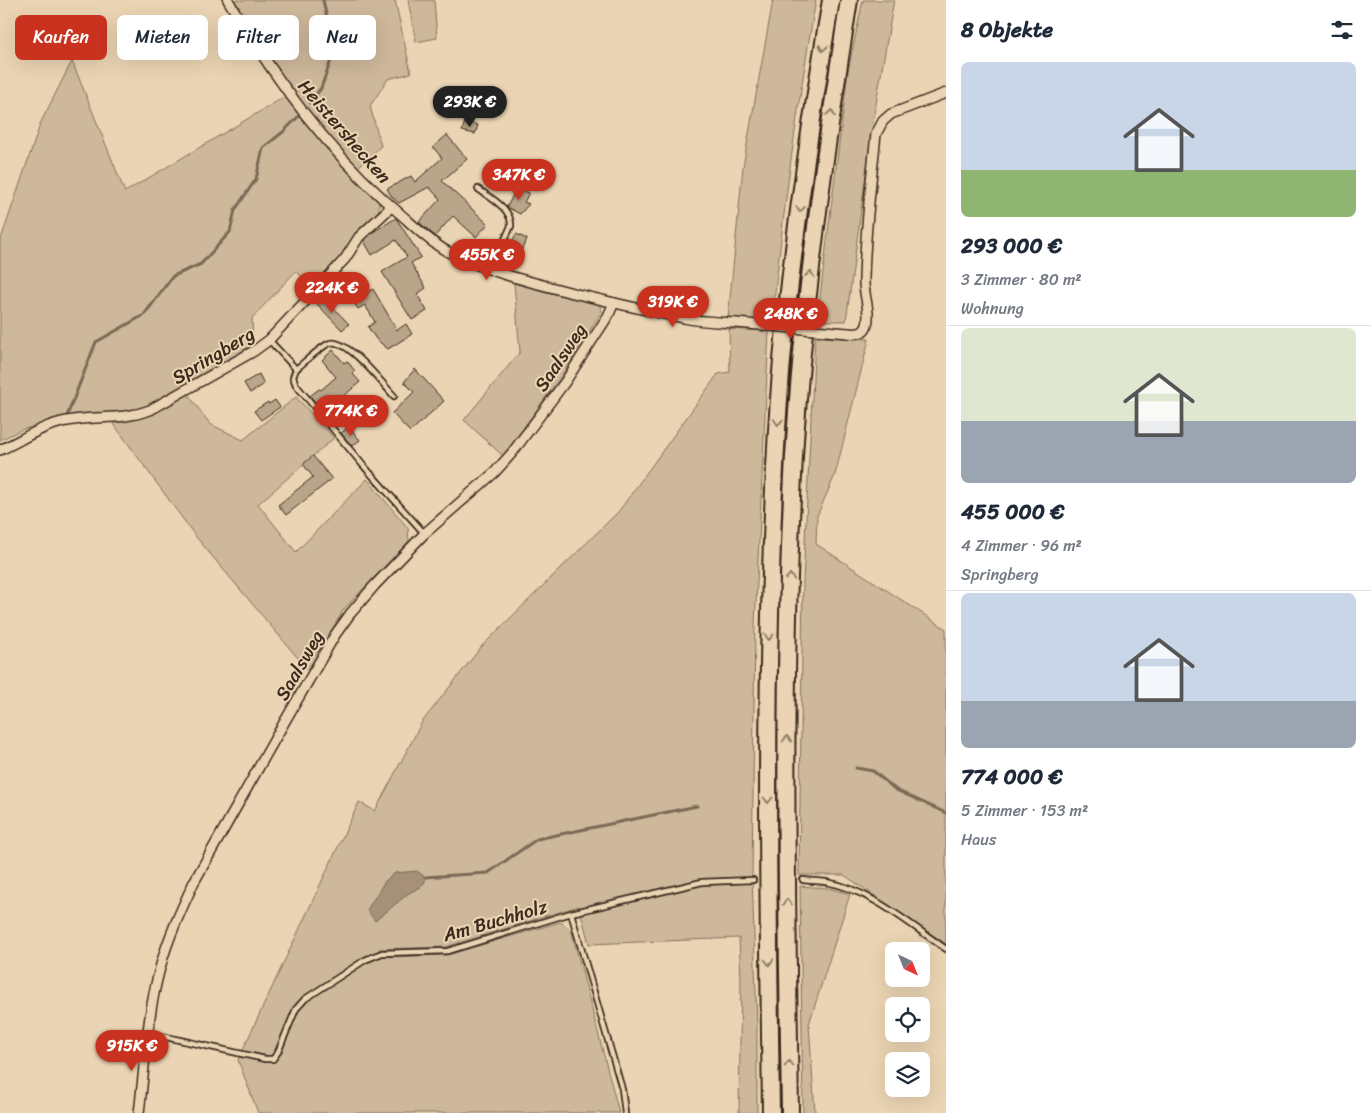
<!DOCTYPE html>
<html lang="de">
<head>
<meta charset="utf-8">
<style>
  body { margin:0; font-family:Sriracha,sans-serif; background:#f6f6f7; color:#1f2937; height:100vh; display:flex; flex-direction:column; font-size:19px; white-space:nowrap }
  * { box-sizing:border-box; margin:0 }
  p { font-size:16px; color:#747a83 }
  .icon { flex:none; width:28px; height:28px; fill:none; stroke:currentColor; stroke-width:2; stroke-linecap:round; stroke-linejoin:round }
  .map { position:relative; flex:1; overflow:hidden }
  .drawer { display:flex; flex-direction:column; background:#fff; width:425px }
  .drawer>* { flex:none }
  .banner { position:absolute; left:15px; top:15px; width:475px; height:45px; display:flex; gap:10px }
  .needle { width:32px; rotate:137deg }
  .fabs { position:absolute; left:885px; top:942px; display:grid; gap:10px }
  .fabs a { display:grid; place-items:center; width:45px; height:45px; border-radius:8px; background:#fff; box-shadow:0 5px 20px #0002; font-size:25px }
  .price { position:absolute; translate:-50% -42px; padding:0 11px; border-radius:18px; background:#c8321e; color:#fff; font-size:16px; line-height:32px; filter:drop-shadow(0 1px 2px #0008) }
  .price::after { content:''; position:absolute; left:50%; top:30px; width:15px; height:11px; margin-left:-8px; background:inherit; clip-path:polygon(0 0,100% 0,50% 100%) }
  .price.selected { background:#222; color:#fff }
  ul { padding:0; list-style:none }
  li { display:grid; align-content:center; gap:10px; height:265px; padding:0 15px }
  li+li { border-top:1px solid #e0e1e3 }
  li span { display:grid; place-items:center; height:155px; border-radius:8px; color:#555 }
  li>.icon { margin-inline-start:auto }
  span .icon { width:90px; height:90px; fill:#fffc; stroke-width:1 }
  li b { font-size:21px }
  h2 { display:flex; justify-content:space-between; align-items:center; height:60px; padding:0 15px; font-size:21px }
  .pill { padding:0 18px; border-radius:8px; background:#fff; box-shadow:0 5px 20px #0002; font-size:18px; line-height:45px }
  .pill.selected { background:#c8321e; color:#fff }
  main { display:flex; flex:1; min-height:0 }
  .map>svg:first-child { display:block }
  .green { fill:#ceb89b; stroke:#84715c }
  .water { fill:#a69178; stroke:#7b6854 }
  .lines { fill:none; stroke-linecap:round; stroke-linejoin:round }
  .stream { stroke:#7b6854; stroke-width:3 }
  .building { fill:#b9a589; stroke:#3b2a1e }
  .service-casing { stroke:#3b2a1e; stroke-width:8 }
  .minor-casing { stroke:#3b2a1e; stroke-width:12 }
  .motorway-casing { stroke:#3b2a1e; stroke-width:20 }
  .service { stroke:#ead4b3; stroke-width:4.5 }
  .minor { stroke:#ead4b3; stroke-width:9 }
  .motorway { stroke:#ead4b3; stroke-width:16 }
  .minor-bridge-casing { stroke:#3b2a1e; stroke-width:12; stroke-linecap:butt }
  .minor-bridge { stroke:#ead4b3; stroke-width:9 }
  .oneway { stroke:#927f68 }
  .labels { text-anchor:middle; stroke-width:4; stroke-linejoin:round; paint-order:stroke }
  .street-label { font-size:19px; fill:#3b2a1e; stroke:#ead4b3 }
</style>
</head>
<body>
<main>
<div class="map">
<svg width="946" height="1113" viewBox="0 0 946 1113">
  <rect width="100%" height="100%" fill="#ead4b3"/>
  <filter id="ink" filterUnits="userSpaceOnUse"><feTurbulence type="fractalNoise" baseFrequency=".02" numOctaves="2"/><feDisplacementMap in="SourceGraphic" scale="10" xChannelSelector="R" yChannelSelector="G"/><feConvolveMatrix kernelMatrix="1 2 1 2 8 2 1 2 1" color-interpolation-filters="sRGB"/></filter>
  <g filter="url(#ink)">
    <g class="green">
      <polygon points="234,0 395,0 411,73 388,79 370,106 381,146 356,169 295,93 257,40"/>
      <polygon points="408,0 434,0 437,38 416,42"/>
      <path d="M773 0H816C797 106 783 213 772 321L728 318 743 167Z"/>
      <polygon points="863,0 894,0 874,115 846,321 817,321 848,71"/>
      <polygon points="72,61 125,192 286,96 337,159 379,202 379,210 347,253 314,289 296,271 252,318 253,345 139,410 50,422 21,430 0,440 0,242 41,122"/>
      <polygon points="514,283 599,304 602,311 562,375 503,456 464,420 520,352"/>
      <polygon points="729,329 769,331 755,624 752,875 757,1025 757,1113 739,1113 741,979 739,938 589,944 579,906 446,947 379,949 390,957 447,955 560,922 571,929 619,1113 258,1113 238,1060 359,802 375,811 422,722 482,646 619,511 718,374 730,372"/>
      <polygon points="815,337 869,339 835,475 817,516 816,544 946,629 946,944 844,875 799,875 803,582"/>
      <path d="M187 393 210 424 243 440 296 397 334 438 258 504 296 552 367 479 408 528 409 541 344 609 308 670 196 537 113 423C147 419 159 411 187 393Z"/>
      <polygon points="800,886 827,888 850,894 809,1024 815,1113 803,1113"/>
    </g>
    <polygon class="water" points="417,871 425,877 425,882 421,887 409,893 375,921 367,910 385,881 395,873"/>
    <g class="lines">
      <g class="stream">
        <polyline points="310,103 321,88 334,52 323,0"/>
        <polyline points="67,416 96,342 144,315 173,276 201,264 230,232 235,210 256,179 263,148 283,132 300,115"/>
        <polyline points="856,768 873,771 896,790 946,813"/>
        <polyline points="425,877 488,873 537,839 697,806"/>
      </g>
    </g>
    <g class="building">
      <polygon points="465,122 478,125 475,134 462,131"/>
      <polygon points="447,135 467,159 442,181 488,224 476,237 453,216 435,236 419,222 440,199 429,187 399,203 392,197 387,189 411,176 415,182 442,158 433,147"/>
      <polygon points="517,187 529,193 524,202 529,204 520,214 507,207"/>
      <polygon points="396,218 421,257 411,263 426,288 417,294 427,311 412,320 382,272 407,257 396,240 372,255 364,241 373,232"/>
      <polygon points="516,234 527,239 522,249 511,244"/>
      <polygon points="373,289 397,330 406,324 412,334 388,349 376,339 368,327 375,322 365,305 358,309 353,302"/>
      <polygon points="323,297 349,324 342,330 316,303"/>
      <polygon points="333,350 344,363 347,361 355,371 352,373 360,382 331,407 336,414 330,419 310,396 319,389 321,390 336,377 322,360"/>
      <polygon points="415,369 444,401 410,432 392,413 414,392 404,382"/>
      <polygon points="259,374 263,382 263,385 250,393 244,383"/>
      <polygon points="275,400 280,407 261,420 254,411 268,402 269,404"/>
      <polygon points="349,427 360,440 352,446 341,433"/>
      <polygon points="313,456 332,479 286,515 278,505 313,477 303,464"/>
    </g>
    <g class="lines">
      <g class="service-casing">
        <g id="service">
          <path d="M478 189C491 198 512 209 511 226L491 270"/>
          <polyline points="269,340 296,369 293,377 296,385 362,464 424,533"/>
          <path d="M296 369C305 362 320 347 330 343 347 338 382 383 394 396"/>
          <path d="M803 880C810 881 818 881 826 882 871 890 909 924 946 949"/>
          <polyline points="571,913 622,1089 625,1113"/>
          <polyline points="148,1033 265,1059 273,1059 278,1052 296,1009 305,999 365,960 382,953 448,951 571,913 702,882 753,880"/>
        </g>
      </g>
      <g class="minor-casing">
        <g id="minor">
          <path d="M228 0C275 81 334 159 406 219 419 231 432 243 448 252 487 272 531 282 573 293 610 302 647 311 684 318 701 322 719 322 736 323"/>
          <path d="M848 333C856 334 864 334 867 325 871 311 863 294 864 279 865 231 871 182 876 134L883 121 891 114 946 93"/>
          <path d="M0 450C22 440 43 425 67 421 96 415 121 421 150 410L254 351 269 340 345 259 359 237 391 207"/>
          <path d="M139 1113C145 1065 147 1015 160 968 168 938 181 910 194 882L285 721 335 635 350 614 375 585 424 534 495 472 512 453 565 382 608 316 614 303"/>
        </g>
      </g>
      <g class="motorway-casing">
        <g id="motorway">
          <path d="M771 1113C769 947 766 780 770 614 772 522 775 430 784 339 795 225 812 113 831 0"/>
          <path d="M790 1113C787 894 782 675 794 457 803 303 825 152 849 0"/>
        </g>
      </g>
      <use href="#service" class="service"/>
      <use href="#minor" class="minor"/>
      <use href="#motorway" class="motorway"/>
      <g class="minor-bridge-casing">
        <polyline id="minor-bridge" points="736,323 848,333"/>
      </g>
      <use href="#minor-bridge" class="minor-bridge"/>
    </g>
    <defs><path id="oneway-chevron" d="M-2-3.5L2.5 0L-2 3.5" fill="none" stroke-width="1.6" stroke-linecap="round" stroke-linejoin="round" transform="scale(1.25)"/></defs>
    <g class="oneway">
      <use href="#oneway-chevron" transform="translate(823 48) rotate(99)"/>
      <use href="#oneway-chevron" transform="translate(831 113) rotate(-81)"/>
      <use href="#oneway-chevron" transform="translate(800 209) rotate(97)"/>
      <use href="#oneway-chevron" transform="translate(810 274) rotate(-83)"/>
      <use href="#oneway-chevron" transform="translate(778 422) rotate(94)"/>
      <use href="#oneway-chevron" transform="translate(790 577) rotate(-89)"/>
      <use href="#oneway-chevron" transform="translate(769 637) rotate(91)"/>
      <use href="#oneway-chevron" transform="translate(787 739) rotate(-90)"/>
      <use href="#oneway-chevron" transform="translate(768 800) rotate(90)"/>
      <use href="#oneway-chevron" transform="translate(787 902) rotate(-91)"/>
      <use href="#oneway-chevron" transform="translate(769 962) rotate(89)"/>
      <use href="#oneway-chevron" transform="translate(789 1064) rotate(-91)"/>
    </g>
  </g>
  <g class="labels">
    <g class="street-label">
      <text transform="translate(345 131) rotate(49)" y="7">Heistershecken</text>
      <text transform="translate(213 355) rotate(-31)" y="7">Springberg</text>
      <text transform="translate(560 357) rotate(-56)" y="7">Saalsweg</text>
      <text transform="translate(299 665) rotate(-60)" y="7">Saalsweg</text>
      <text transform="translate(495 920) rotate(-16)" y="7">Am Buchholz</text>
    </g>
  </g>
</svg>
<div class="fabs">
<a><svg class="needle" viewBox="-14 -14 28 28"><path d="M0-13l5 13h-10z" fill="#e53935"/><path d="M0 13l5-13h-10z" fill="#747a83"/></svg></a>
<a><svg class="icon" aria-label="locate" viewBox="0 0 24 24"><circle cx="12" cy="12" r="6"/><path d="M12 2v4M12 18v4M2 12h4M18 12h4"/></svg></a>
<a><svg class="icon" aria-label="layers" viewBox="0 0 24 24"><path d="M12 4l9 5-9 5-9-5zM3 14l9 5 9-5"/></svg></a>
</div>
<b class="price selected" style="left:470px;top:128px">293K €</b>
<b class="price" style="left:519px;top:201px">347K €</b>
<b class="price" style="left:487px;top:281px">455K €</b>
<b class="price" style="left:332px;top:314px">224K €</b>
<b class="price" style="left:673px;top:328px">319K €</b>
<b class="price" style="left:791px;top:340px">248K €</b>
<b class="price" style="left:351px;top:437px">774K €</b>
<b class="price" style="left:132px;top:1072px">915K €</b>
<div class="banner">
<a class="pill selected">Kaufen</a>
<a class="pill">Mieten</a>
<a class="pill">Filter</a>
<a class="pill">Neu</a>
</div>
</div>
<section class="drawer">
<h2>8 Objekte<svg class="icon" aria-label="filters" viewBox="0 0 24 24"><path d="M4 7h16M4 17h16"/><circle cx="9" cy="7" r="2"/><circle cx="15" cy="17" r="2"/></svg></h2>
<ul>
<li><span style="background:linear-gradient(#c9d6e8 70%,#8fb573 0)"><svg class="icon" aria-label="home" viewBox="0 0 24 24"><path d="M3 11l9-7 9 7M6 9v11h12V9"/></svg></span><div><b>293 000 €</b><p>3 Zimmer · 80 m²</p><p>Wohnung</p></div></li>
<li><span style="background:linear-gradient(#dfe7d0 60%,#9aa5b1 0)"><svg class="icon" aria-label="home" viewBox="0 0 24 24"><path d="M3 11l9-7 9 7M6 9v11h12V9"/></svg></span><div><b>455 000 €</b><p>4 Zimmer · 96 m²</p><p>Springberg</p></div></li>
<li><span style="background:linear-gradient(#c9d6e8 70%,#9aa5b1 0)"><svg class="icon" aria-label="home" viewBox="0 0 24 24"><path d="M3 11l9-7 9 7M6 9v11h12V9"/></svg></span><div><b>774 000 €</b><p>5 Zimmer · 153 m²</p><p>Haus</p></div></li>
</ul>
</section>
</main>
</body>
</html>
